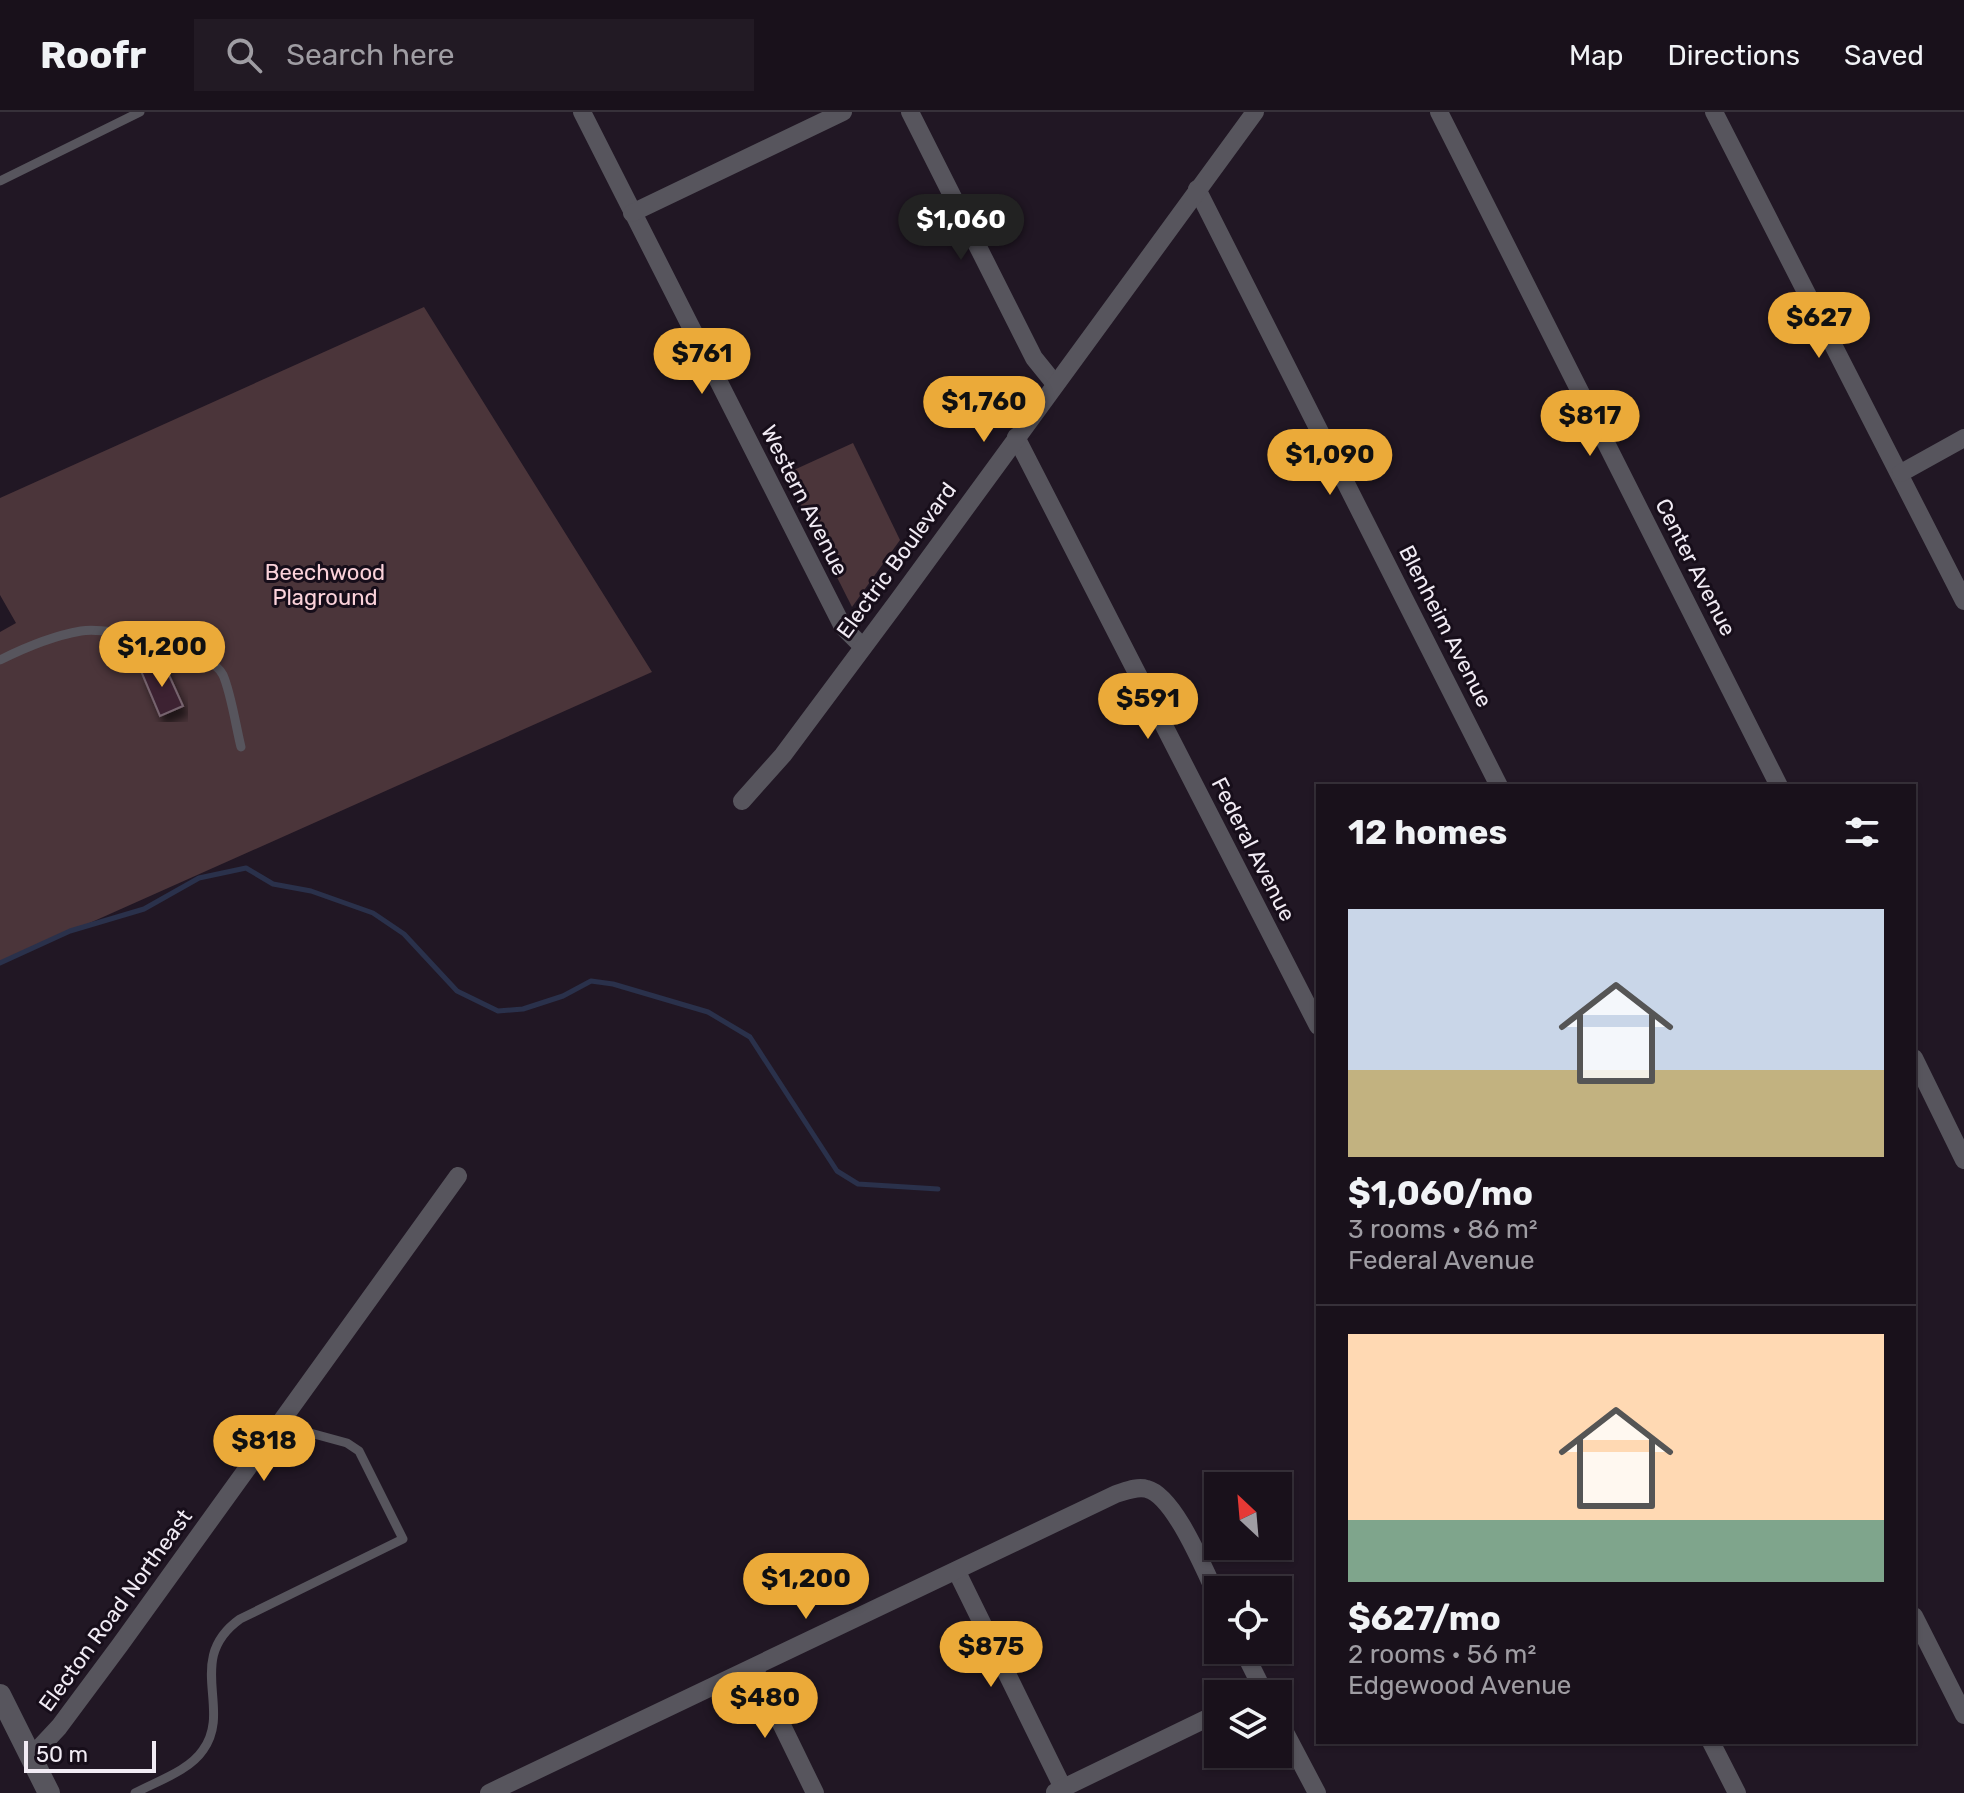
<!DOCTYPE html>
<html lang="en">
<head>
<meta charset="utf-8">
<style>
  body { margin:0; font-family:Rubik,sans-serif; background:#221a24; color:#f1f3f6; height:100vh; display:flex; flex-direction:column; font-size:30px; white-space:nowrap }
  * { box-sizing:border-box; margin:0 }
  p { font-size:26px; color:#9f9da3 }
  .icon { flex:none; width:44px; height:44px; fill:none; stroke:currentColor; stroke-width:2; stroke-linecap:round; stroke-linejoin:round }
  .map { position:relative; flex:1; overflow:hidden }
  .panel { position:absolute; left:1316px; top:672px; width:600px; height:960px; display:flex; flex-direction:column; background:#19111b; border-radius:0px; box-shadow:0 2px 6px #0004,0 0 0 2px #37313a }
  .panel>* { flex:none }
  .needle { width:52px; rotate:334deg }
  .tools { position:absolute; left:1204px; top:1360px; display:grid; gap:16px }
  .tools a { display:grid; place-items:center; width:88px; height:88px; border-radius:0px; background:#19111b; box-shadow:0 2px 6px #0004,0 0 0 2px #37313a; font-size:40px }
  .scale { position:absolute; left:24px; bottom:20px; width:132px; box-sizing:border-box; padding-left:8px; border:4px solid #f1ebf4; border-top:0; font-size:22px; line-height:28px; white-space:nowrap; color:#f1ebf4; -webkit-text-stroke:6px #170e1a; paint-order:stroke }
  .price { position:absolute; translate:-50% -68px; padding:0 18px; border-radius:28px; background:#ebaa39; color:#111; font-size:26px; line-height:52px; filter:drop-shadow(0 2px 4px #0008) }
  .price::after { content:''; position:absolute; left:50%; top:48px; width:24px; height:18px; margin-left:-12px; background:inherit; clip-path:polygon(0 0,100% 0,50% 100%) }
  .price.active { background:#222; color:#fff }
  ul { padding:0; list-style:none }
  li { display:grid; align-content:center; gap:16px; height:424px; padding:0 32px }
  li+li { border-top:2px solid #37313a }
  li span { display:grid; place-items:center; height:248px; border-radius:0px; color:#555 }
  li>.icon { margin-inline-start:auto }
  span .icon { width:144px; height:144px; fill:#fffc; stroke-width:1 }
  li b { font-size:34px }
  h2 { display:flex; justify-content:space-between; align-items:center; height:96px; padding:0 32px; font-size:34px }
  header { display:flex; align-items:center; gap:48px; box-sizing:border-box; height:112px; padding:0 40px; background:#19111b; border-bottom:2px solid #37313a }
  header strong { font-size:38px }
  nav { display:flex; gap:44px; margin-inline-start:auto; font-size:28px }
  .search { width:560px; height:72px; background:#221a24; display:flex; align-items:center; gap:20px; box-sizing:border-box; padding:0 28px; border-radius:0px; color:#9f9da3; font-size:30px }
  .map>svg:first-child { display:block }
  .green { fill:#4b353a }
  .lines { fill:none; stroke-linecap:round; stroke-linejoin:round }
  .stream { stroke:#2a314b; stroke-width:5 }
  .building { fill:#3c2333; stroke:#76646e; stroke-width:2; filter:url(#shadow) }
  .service { stroke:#57555d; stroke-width:9 }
  .minor { stroke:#57555d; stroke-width:18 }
  .tertiary { stroke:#57555d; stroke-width:22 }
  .labels { text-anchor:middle; stroke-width:6; stroke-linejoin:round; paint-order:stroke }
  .street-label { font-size:22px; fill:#f1ebf4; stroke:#170e1a }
  .park-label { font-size:22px; fill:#fbd2da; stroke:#170e1a }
</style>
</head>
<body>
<header>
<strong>Roofr</strong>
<div class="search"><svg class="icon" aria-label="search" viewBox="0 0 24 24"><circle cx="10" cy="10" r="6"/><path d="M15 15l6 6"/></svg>Search here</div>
<nav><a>Map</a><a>Directions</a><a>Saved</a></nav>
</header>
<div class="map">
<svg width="1964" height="1681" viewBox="0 0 1964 1681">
  <defs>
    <filter id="shadow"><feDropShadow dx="5" dy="9" stdDeviation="4" flood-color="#0009"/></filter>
  </defs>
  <rect width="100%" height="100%" fill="#211724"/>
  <g class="green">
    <polygon points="424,195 652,560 0,851 0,520 16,511 0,483 0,386"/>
    <polygon points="853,331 900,428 852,495 785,362"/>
  </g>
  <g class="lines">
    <polyline class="stream" points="0,851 70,819 144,797 199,766 246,756 273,772 311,779 373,801 404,822 457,879 498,899 523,897 563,884 591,869 613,872 708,900 750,925 837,1059 858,1072 938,1077"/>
  </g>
  <polygon class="building" points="163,550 183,594 160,604 141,559"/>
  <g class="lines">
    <g class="service">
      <polyline points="0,69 140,0"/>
      <path d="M0 548C26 535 52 524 81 519 109 514 210 536 223 563 231 581 236 615 241 635"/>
      <path d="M135 1681C157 1669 189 1659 203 1638 233 1597 184 1547 240 1507L403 1427 359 1339 347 1331 281 1313"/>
    </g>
    <g class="minor">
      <polyline points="582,0 843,515 863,535"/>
      <polyline points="910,0 1034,246 1055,272"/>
      <polyline points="1439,0 1779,674"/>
      <polyline points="1714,0 1964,489"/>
      <polyline points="1197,77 1499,674"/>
      <polyline points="632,101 843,0"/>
      <polyline points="1016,325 1318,914"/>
      <polyline points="1901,361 1964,326"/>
      <polyline points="742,689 783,643 897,490 1255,0"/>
      <polyline points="1914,946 1964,1048"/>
      <polyline points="957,1460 1063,1676"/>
      <polyline points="1914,1504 1964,1603"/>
      <polyline points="1243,1538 1265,1582"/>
      <polyline points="754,1556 815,1681"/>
      <polyline points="1278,1607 1317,1681"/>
      <polyline points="1711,1630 1737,1681"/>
      <polyline points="31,1645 59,1615 120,1533 458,1064"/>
      <polyline points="1055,1680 1218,1601"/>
      <path d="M489 1681 1116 1382C1126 1379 1137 1374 1147 1377 1175 1384 1205 1460 1218 1486"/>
    </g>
    <polyline class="tertiary" points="0,1583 49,1681"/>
  </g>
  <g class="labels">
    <g class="street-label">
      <text transform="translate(805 388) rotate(63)" y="8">Western Avenue</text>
      <text transform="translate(896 448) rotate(-54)" y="8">Electric Boulevard</text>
      <text transform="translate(1696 455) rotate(63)" y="8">Center Avenue</text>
      <text transform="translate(1446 514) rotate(63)" y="8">Blenheim Avenue</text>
      <text transform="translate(1254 737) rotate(63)" y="8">Federal Avenue</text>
      <text transform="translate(115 1498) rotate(-54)" y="8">Electon Road Northeast</text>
    </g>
    <g class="park-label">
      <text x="325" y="468">Beechwood<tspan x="325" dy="25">Plaground</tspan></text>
    </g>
  </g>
</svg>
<div class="tools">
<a><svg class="needle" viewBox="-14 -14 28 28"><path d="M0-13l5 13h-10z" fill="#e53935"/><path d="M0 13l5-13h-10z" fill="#9f9da3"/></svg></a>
<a><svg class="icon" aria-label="locate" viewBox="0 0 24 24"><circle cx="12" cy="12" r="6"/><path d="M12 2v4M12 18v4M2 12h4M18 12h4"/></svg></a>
<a><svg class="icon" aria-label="layers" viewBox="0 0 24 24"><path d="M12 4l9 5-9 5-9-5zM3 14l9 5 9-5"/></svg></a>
</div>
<div class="scale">50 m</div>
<b class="price active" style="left:961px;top:150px">$1,060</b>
<b class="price" style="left:1819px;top:248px">$627</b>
<b class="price" style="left:702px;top:284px">$761</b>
<b class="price" style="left:984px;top:332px">$1,760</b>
<b class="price" style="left:1590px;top:346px">$817</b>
<b class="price" style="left:1330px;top:385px">$1,090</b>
<b class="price" style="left:162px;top:577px">$1,200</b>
<b class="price" style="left:1148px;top:629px">$591</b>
<b class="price" style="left:264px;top:1371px">$818</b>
<b class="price" style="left:806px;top:1509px">$1,200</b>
<b class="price" style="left:991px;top:1577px">$875</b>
<b class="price" style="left:765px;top:1628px">$480</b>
<section class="panel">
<h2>12 homes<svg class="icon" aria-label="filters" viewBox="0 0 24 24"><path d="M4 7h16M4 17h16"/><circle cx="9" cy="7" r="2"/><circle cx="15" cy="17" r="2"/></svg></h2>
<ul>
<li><span style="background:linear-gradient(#c9d6e8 65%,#c2b280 0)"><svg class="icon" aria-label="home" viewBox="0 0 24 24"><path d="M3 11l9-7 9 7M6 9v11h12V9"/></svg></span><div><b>$1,060/mo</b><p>3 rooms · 86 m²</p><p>Federal Avenue</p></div></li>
<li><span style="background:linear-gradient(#ffd9b3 75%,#7fa58c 0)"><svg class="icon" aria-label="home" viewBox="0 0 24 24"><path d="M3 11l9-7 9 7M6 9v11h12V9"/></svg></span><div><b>$627/mo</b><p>2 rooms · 56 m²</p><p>Edgewood Avenue</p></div></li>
</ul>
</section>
</div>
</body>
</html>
